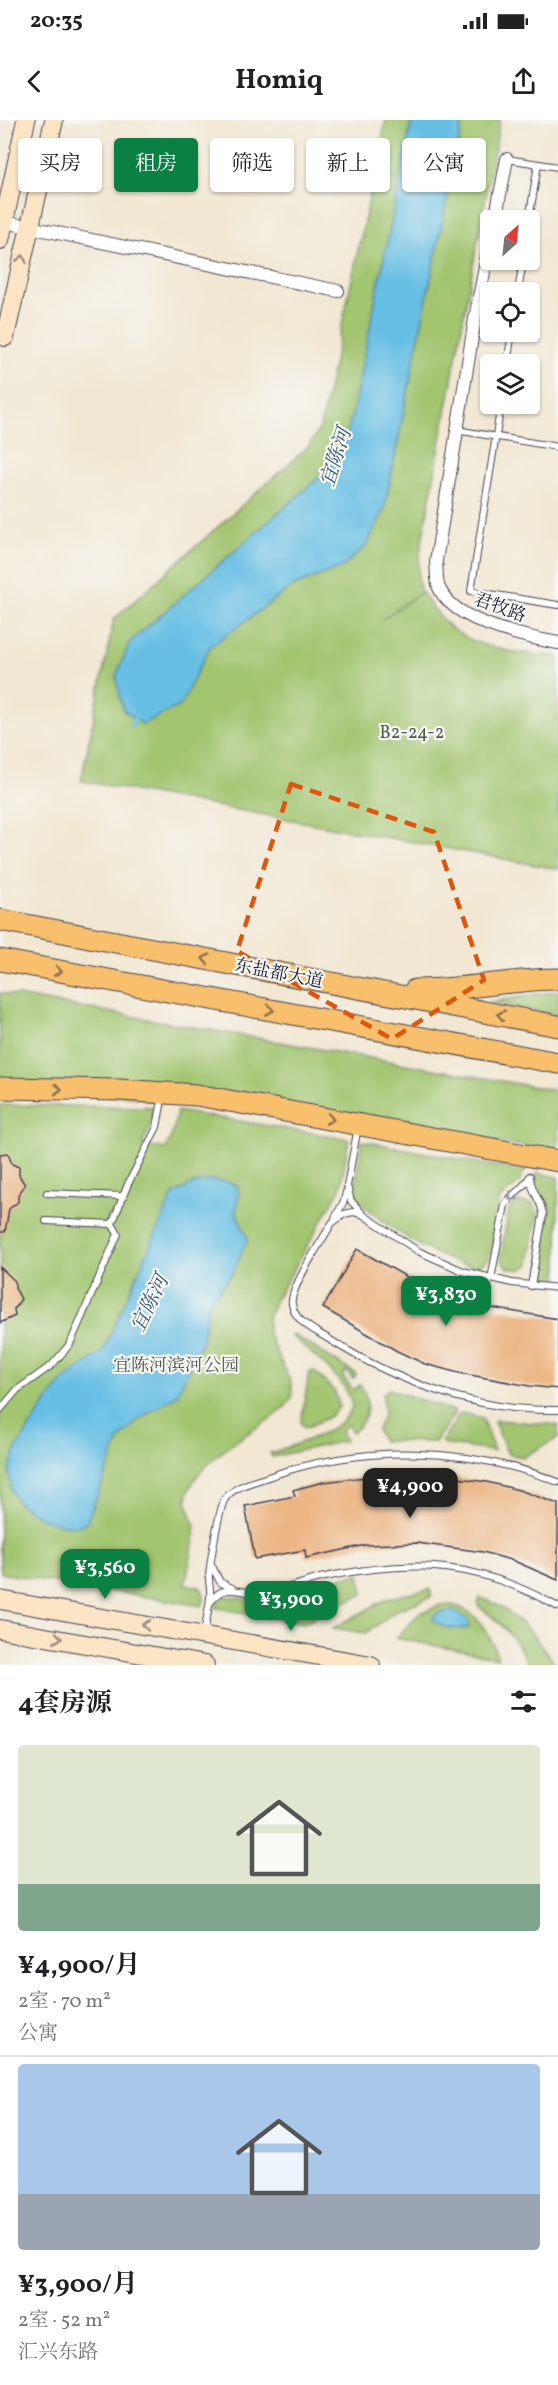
<!DOCTYPE html>
<html lang="zh">
<head>
<meta charset="utf-8">
<style>
  body { margin:0; font-family:Vollkorn,"Noto Serif SC",serif; background:#f2f2f2; color:#202124; height:100vh; display:flex; flex-direction:column; font-size:22px; white-space:nowrap }
  * { box-sizing:border-box; margin:0 }
  p { font-size:20px; color:#757577 }
  .icon { flex:none; width:33px; height:33px; fill:none; stroke:currentColor; stroke-width:2; stroke-linecap:round; stroke-linejoin:round }
  .map { position:relative; height:1545px; overflow:hidden }
  .drawer { display:flex; flex-direction:column; background:#fff; flex:1 }
  .drawer>* { flex:none }
  .banner { position:absolute; left:18px; top:18px; width:522px; height:54px; display:flex; gap:12px }
  .needle { width:39px; rotate:27deg }
  .controls { position:absolute; left:480px; top:90px; display:grid; gap:12px }
  .controls a { display:grid; place-items:center; width:60px; height:60px; border-radius:6px; background:#fff; box-shadow:0 2px 4px #0004; font-size:30px }
  .price { position:absolute; translate:-50% -51px; padding:0 14px; border-radius:12px; background:#0b8043; color:#fff; font-size:20px; line-height:39px; filter:drop-shadow(0 2px 3px #0008) }
  .price::after { content:''; position:absolute; left:50%; top:36px; width:18px; height:14px; margin-left:-9px; background:inherit; clip-path:polygon(0 0,100% 0,50% 100%) }
  .price.current { background:#222; color:#fff }
  ul { padding:0; list-style:none }
  li { display:grid; align-content:center; gap:12px; height:318px; padding:0 18px }
  li+li { border-top:2px solid #e0e0e0 }
  li span { display:grid; place-items:center; height:186px; border-radius:6px; color:#555 }
  li>.icon { margin-inline-start:auto }
  span .icon { width:108px; height:108px; fill:#fffc; stroke-width:1 }
  li b { font-size:26px }
  h2 { display:flex; justify-content:space-between; align-items:center; height:72px; padding:0 18px; font-size:26px }
  .pill { padding:0 21px; border-radius:6px; background:#fff; box-shadow:0 2px 4px #0004; font-size:21px; line-height:54px }
  .pill.current { background:#0b8043; color:#fff }
  .status { display:flex; justify-content:space-between; align-items:center; height:42px; padding:0 30px; background:#fff; direction:ltr }
  .status svg { height:16px; fill:currentColor }
  header { display:flex; justify-content:space-between; align-items:center; height:78px; padding:0 18px; background:#fff; font-size:27px; font-weight:700 }
  .map>svg:first-child { display:block }
  .green { fill:#a2c56f; stroke:#627455; stroke-width:1.5 }
  .water { fill:#67bfe4; stroke:#447090; stroke-width:1.5 }
  .lines { fill:none; stroke-linecap:round; stroke-linejoin:round }
  .stream { stroke:#67bfe4; stroke-width:4 }
  .building { fill:#ecb583 }
  .service-casing { stroke:#414052; stroke-width:8 }
  .minor-casing { stroke:#414052; stroke-width:14 }
  .secondary-casing { stroke:#414052; stroke-width:20 }
  .trunk-casing { stroke:#414052; stroke-width:23 }
  .service { stroke:#fff; stroke-width:6 }
  .minor { stroke:#fff; stroke-width:12 }
  .secondary { stroke:#fce5c4; stroke-width:18 }
  .trunk { stroke:#f8bf6c; stroke-width:21 }
  .oneway { stroke:#9a8d86 }
  .oneway2 { stroke:#8d7054 }
  .oneway3 { stroke:#9c9ca7 }
  .marked { fill:none; stroke:#de560e; stroke-width:4.5; stroke-dasharray:12 8; stroke-linejoin:round }
  .labels { text-anchor:middle; stroke-width:4.5; stroke-linejoin:round; paint-order:stroke }
  .street-label { font-size:18px; fill:#22223b; stroke:#f6f6f2 }
  .park-label { font-size:18px; fill:#4f5b4d; stroke:#f6f6f2 }
  .water-label { font-size:20px; font-style:italic; fill:#3a5976; stroke:#f6f6f2 }
</style>
</head>
<body>
<div class="status"><b>20:35</b><svg viewBox="0 0 49 12"><path d="M0 12V9h3v3zM5 12V6h3v6zM10 12V3h3v9zM15 12V0h3v12zM26 1h20v11H26zM47 4h2v5h-2z"/></svg></div>
<header><svg class="icon" aria-label="back" viewBox="0 0 24 24"><path d="M15 5l-7 7 7 7"/></svg>Homiq<svg class="icon" aria-label="share" viewBox="0 0 24 24"><path d="M12 15V3M7 8l5-5 5 5M5 13v7h14v-7"/></svg></header>
<div class="map">
<svg width="558" height="1545" viewBox="0 0 558 1545">
  <rect width="100%" height="100%" fill="#f6f6f2"/>
  <filter id="ink" filterUnits="userSpaceOnUse"><feTurbulence type="fractalNoise" baseFrequency=".0167" numOctaves="2"/><feDisplacementMap in="SourceGraphic" scale="12" xChannelSelector="R" yChannelSelector="G"/><feConvolveMatrix kernelMatrix="1 2 1 2 8 2 1 2 1" color-interpolation-filters="sRGB"/></filter>
  <filter id="wash" filterUnits="userSpaceOnUse"><feTurbulence type="fractalNoise" baseFrequency=".008" numOctaves="4" result="noise"/><feDisplacementMap in="SourceGraphic" scale="24" xChannelSelector="R" yChannelSelector="G"/><feGaussianBlur stdDeviation="1.35" result="paint"/><feColorMatrix in="noise" values="0 0 0 0 0 0 0 0 0 0 0 0 0 0 0 0 0 1.4 0 .05"/><feComposite in="paint" operator="in"/></filter>
  <g filter="url(#wash)">
    <rect width="100%" height="100%" fill="#f2e7d2"/>
    <g class="green">
      <path d="M386 0H500L420 433 418 459 421 472 381 500 422 472C431 485 441 501 455 511 484 531 524 533 558 537V749L81 661 114 499 308 327 320 308Z"/>
      <polygon points="558,871 558,895 490,882"/>
      <polygon points="0,873 558,971 558,1030 0,961"/>
      <path d="M0 985 153 987 151 1006 142 1024 165 1029 173 1012 177 991 349 1019 340 1069 287 1161 274 1181 268 1198V1214L291 1263 292 1277C285 1292 266 1301 253 1310 233 1322 194 1350 188 1374 184 1387 195 1396 195 1409 194 1427 188 1447 185 1464L200 1467C204 1473 206 1479 202 1486L0 1453Z"/>
      <path d="M362 1021 524 1051C521 1069 507 1067 499 1081L490 1135 487 1141 476 1147C433 1140 391 1109 359 1081L354 1075V1069Z"/>
      <polygon points="537,1053 558,1057 558,1162 548,1159 541,1149 550,1087 535,1063"/>
      <path d="M517 1082 532 1084 538 1093 529 1143C524 1152 515 1150 507 1147L502 1142 501 1135 509 1089Z"/>
      <path d="M292 1214 356 1254 353 1259 346 1251 342 1255 353 1270 360 1265C372 1282 368 1301 352 1312L348 1305 341 1310 345 1321 272 1337 270 1333C292 1326 345 1311 352 1287 351 1262 309 1232 291 1216Z"/>
      <polygon points="314,1251 335,1272 339,1287 329,1297 305,1308 301,1303 309,1253"/>
      <polygon points="389,1269 454,1291 454,1294 435,1322 382,1321 377,1310 384,1293 383,1274"/>
      <polygon points="462,1293 482,1298 494,1331 443,1324 442,1321 459,1295"/>
      <polygon points="495,1300 558,1305 558,1318 523,1337 508,1334 494,1302"/>
      <polygon points="360,1454 363,1474 329,1489 304,1503 216,1488 218,1480 224,1476 260,1481 261,1477 306,1465"/>
      <polygon points="430,1469 431,1470 431,1477 397,1490 366,1513 333,1508 389,1478"/>
      <path d="M480 1478C512 1486 538 1520 556 1545L528 1544C517 1520 501 1501 478 1486Z"/>
      <path d="M441 1485C473 1482 489 1511 498 1538L396 1518 419 1494Z"/>
    </g>
    <g class="water">
      <polygon points="412,0 463,0 384,390 366,426 344,446 292,467 210,527 180,586 142,604 123,590 116,556 130,522 324,353 342,331 352,295"/>
      <polygon points="211,1060 228,1062 237,1066 239,1072 236,1092 248,1119 232,1154 209,1182 202,1221 177,1275 139,1299 119,1320 87,1402 78,1406 62,1405 39,1397 17,1382 11,1370 9,1350 17,1327 52,1274 65,1259 103,1231 173,1075 193,1064"/>
      <path d="M453 1491C460 1494 470 1498 470 1507 458 1511 442 1508 432 1500 435 1492 445 1491 453 1491Z"/>
    </g>
    <g class="lines">
      <polyline class="stream" points="131,606 137,594"/>
    </g>
    <g id="blocks">
      <g class="building">
        <polygon points="8,1033 12,1044 19,1047 19,1055 25,1065 18,1075 18,1082 9,1089 5,1112 0,1112 0,1034"/>
        <polygon points="357,1129 430,1170 461,1183 558,1199 558,1269 530,1266 459,1253 425,1244 397,1231 323,1188"/>
        <polygon points="0,1147 15,1161 15,1168 21,1179 14,1189 15,1196 0,1203"/>
        <polygon points="392,1354 436,1355 487,1362 519,1370 558,1384 558,1460 514,1441 483,1432 417,1423 366,1425 306,1438 305,1430 255,1439 245,1386 295,1376 293,1370 323,1362"/>
      </g>
    </g>
  </g>
  <g filter="url(#ink)">
    <use href="#blocks" fill-opacity="0" stroke="#414052" stroke-width="1.5"/>
    <g class="lines">
      <g class="service-casing">
        <g id="service">
          <polyline points="507,39 558,47"/>
          <polyline points="529,100 538,44"/>
          <polyline points="518,172 523,140"/>
          <polyline points="507,244 512,212"/>
          <polyline points="501,284 471,471 558,485"/>
          <polyline points="456,310 558,327"/>
          <polyline points="358,1007 347,1066 351,1081 362,1093"/>
          <polyline points="47,1073 123,1076"/>
          <polyline points="335,1098 344,1081 346,1072"/>
          <polyline points="112,1104 128,1064 157,1007 163,975"/>
          <path d="M491 1159 505 1085C512 1073 524 1069 530 1056 530 1071 542 1080 543 1095L531 1166"/>
          <path d="M558 1168 512 1163 463 1151 418 1131 362 1094 353 1092 344 1094 332 1103C323 1119 289 1169 292 1184 294 1201 314 1210 327 1218 395 1261 476 1292 558 1290"/>
          <polyline points="0,1290 17,1270 52,1245 70,1224 118,1114 112,1104 46,1101"/>
          <polyline points="212,1446 220,1462 232,1468"/>
          <path d="M210 1483C223 1460 243 1475 263 1473 284 1471 305 1461 325 1457 414 1439 478 1441 558 1487"/>
          <path d="M204 1513C206 1501 209 1489 210 1477 211 1471 209 1465 209 1459 209 1447 219 1388 225 1379 233 1366 254 1362 268 1357 361 1324 467 1326 558 1362"/>
        </g>
      </g>
      <g class="minor-casing">
        <g id="minor">
          <polyline points="495,100 507,39"/>
          <polyline points="0,101 338,171"/>
          <path d="M490 121 475 199 436 441C437 449 436 461 439 468 454 502 525 517 558 523"/>
        </g>
      </g>
      <g class="secondary-casing">
        <g id="secondary">
          <polyline points="0,120 26,0"/>
          <polyline points="5,217 54,0"/>
          <polyline points="0,1480 371,1545"/>
          <polyline points="0,1509 205,1545"/>
        </g>
      </g>
      <g class="trunk-casing">
        <g id="trunk">
          <polyline points="0,800 558,906"/>
          <polyline points="0,840 558,943"/>
          <path d="M415 870C463 871 510 859 558 859"/>
          <polyline points="0,968 120,970 197,975 558,1041"/>
        </g>
      </g>
      <use href="#service" class="service"/>
      <use href="#minor" class="minor"/>
      <use href="#secondary" class="secondary"/>
      <use href="#trunk" class="trunk"/>
    </g>
    <defs><path id="oneway-chevron" d="M-2-3.5L2.5 0L-2 3.5" fill="none" stroke-width="1.6" stroke-linecap="round" stroke-linejoin="round" transform="scale(1.5)"/></defs>
    <g class="oneway">
      <use href="#oneway-chevron" transform="translate(22 139) rotate(-78)"/>
      <use href="#oneway-chevron" transform="translate(146 1505) rotate(-170)"/>
      <use href="#oneway-chevron" transform="translate(58 1518) rotate(10)"/>
    </g>
    <g class="oneway2">
      <use href="#oneway-chevron" transform="translate(206 839) rotate(-169)"/>
      <use href="#oneway-chevron" transform="translate(58 851) rotate(10)"/>
      <use href="#oneway-chevron" transform="translate(270 890) rotate(10)"/>
      <use href="#oneway-chevron" transform="translate(501 895) rotate(-169)"/>
      <use href="#oneway-chevron" transform="translate(58 969) rotate(1)"/>
      <use href="#oneway-chevron" transform="translate(330 999) rotate(11)"/>
    </g>
    <use class="oneway3" href="#oneway-chevron" transform="translate(512 1077) rotate(136)"/>
  </g>
  <path class="marked" d="M291 664 434 712 484 860 392 919 237 831Z"/>
  <g class="labels">
    <g class="street-label">
      <text transform="translate(500 487) rotate(20)" y="6">君牧路</text>
      <text transform="translate(279 853) rotate(11)" y="6">东盐都大道</text>
    </g>
    <g class="park-label">
      <text x="412" y="618">B2-24-2</text>
      <text x="176" y="1251">宜陈河滨河公园</text>
    </g>
    <g class="water-label">
      <text transform="translate(335 337) rotate(-72)" y="7">宜陈河</text>
      <text transform="translate(149 1183) rotate(-64)" y="7">宜陈河</text>
    </g>
  </g>
</svg>
<div class="controls">
<a><svg class="needle" viewBox="-14 -14 28 28"><path d="M0-13l5 13h-10z" fill="#e53935"/><path d="M0 13l5-13h-10z" fill="#757577"/></svg></a>
<a><svg class="icon" aria-label="locate" viewBox="0 0 24 24"><circle cx="12" cy="12" r="6"/><path d="M12 2v4M12 18v4M2 12h4M18 12h4"/></svg></a>
<a><svg class="icon" aria-label="layers" viewBox="0 0 24 24"><path d="M12 4l9 5-9 5-9-5zM3 14l9 5 9-5"/></svg></a>
</div>
<b class="price" style="left:446px;top:1207px">¥3,830</b>
<b class="price current" style="left:410px;top:1399px">¥4,900</b>
<b class="price" style="left:105px;top:1480px">¥3,560</b>
<b class="price" style="left:291px;top:1512px">¥3,900</b>
<div class="banner">
<a class="pill">买房</a>
<a class="pill current">租房</a>
<a class="pill">筛选</a>
<a class="pill">新上</a>
<a class="pill">公寓</a>
</div>
</div>
<section class="drawer">
<h2>4套房源<svg class="icon" aria-label="filters" viewBox="0 0 24 24"><path d="M4 7h16M4 17h16"/><circle cx="9" cy="7" r="2"/><circle cx="15" cy="17" r="2"/></svg></h2>
<ul>
<li><span style="background:linear-gradient(#dfe7d0 75%,#7fa58c 0)"><svg class="icon" aria-label="home" viewBox="0 0 24 24"><path d="M3 11l9-7 9 7M6 9v11h12V9"/></svg></span><div><b>¥4,900/月</b><p>2室 · 70 m²</p><p>公寓</p></div></li>
<li><span style="background:linear-gradient(#a9c7e8 70%,#9aa5b1 0)"><svg class="icon" aria-label="home" viewBox="0 0 24 24"><path d="M3 11l9-7 9 7M6 9v11h12V9"/></svg></span><div><b>¥3,900/月</b><p>2室 · 52 m²</p><p>汇兴东路</p></div></li>
</ul>
</section>
</body>
</html>
